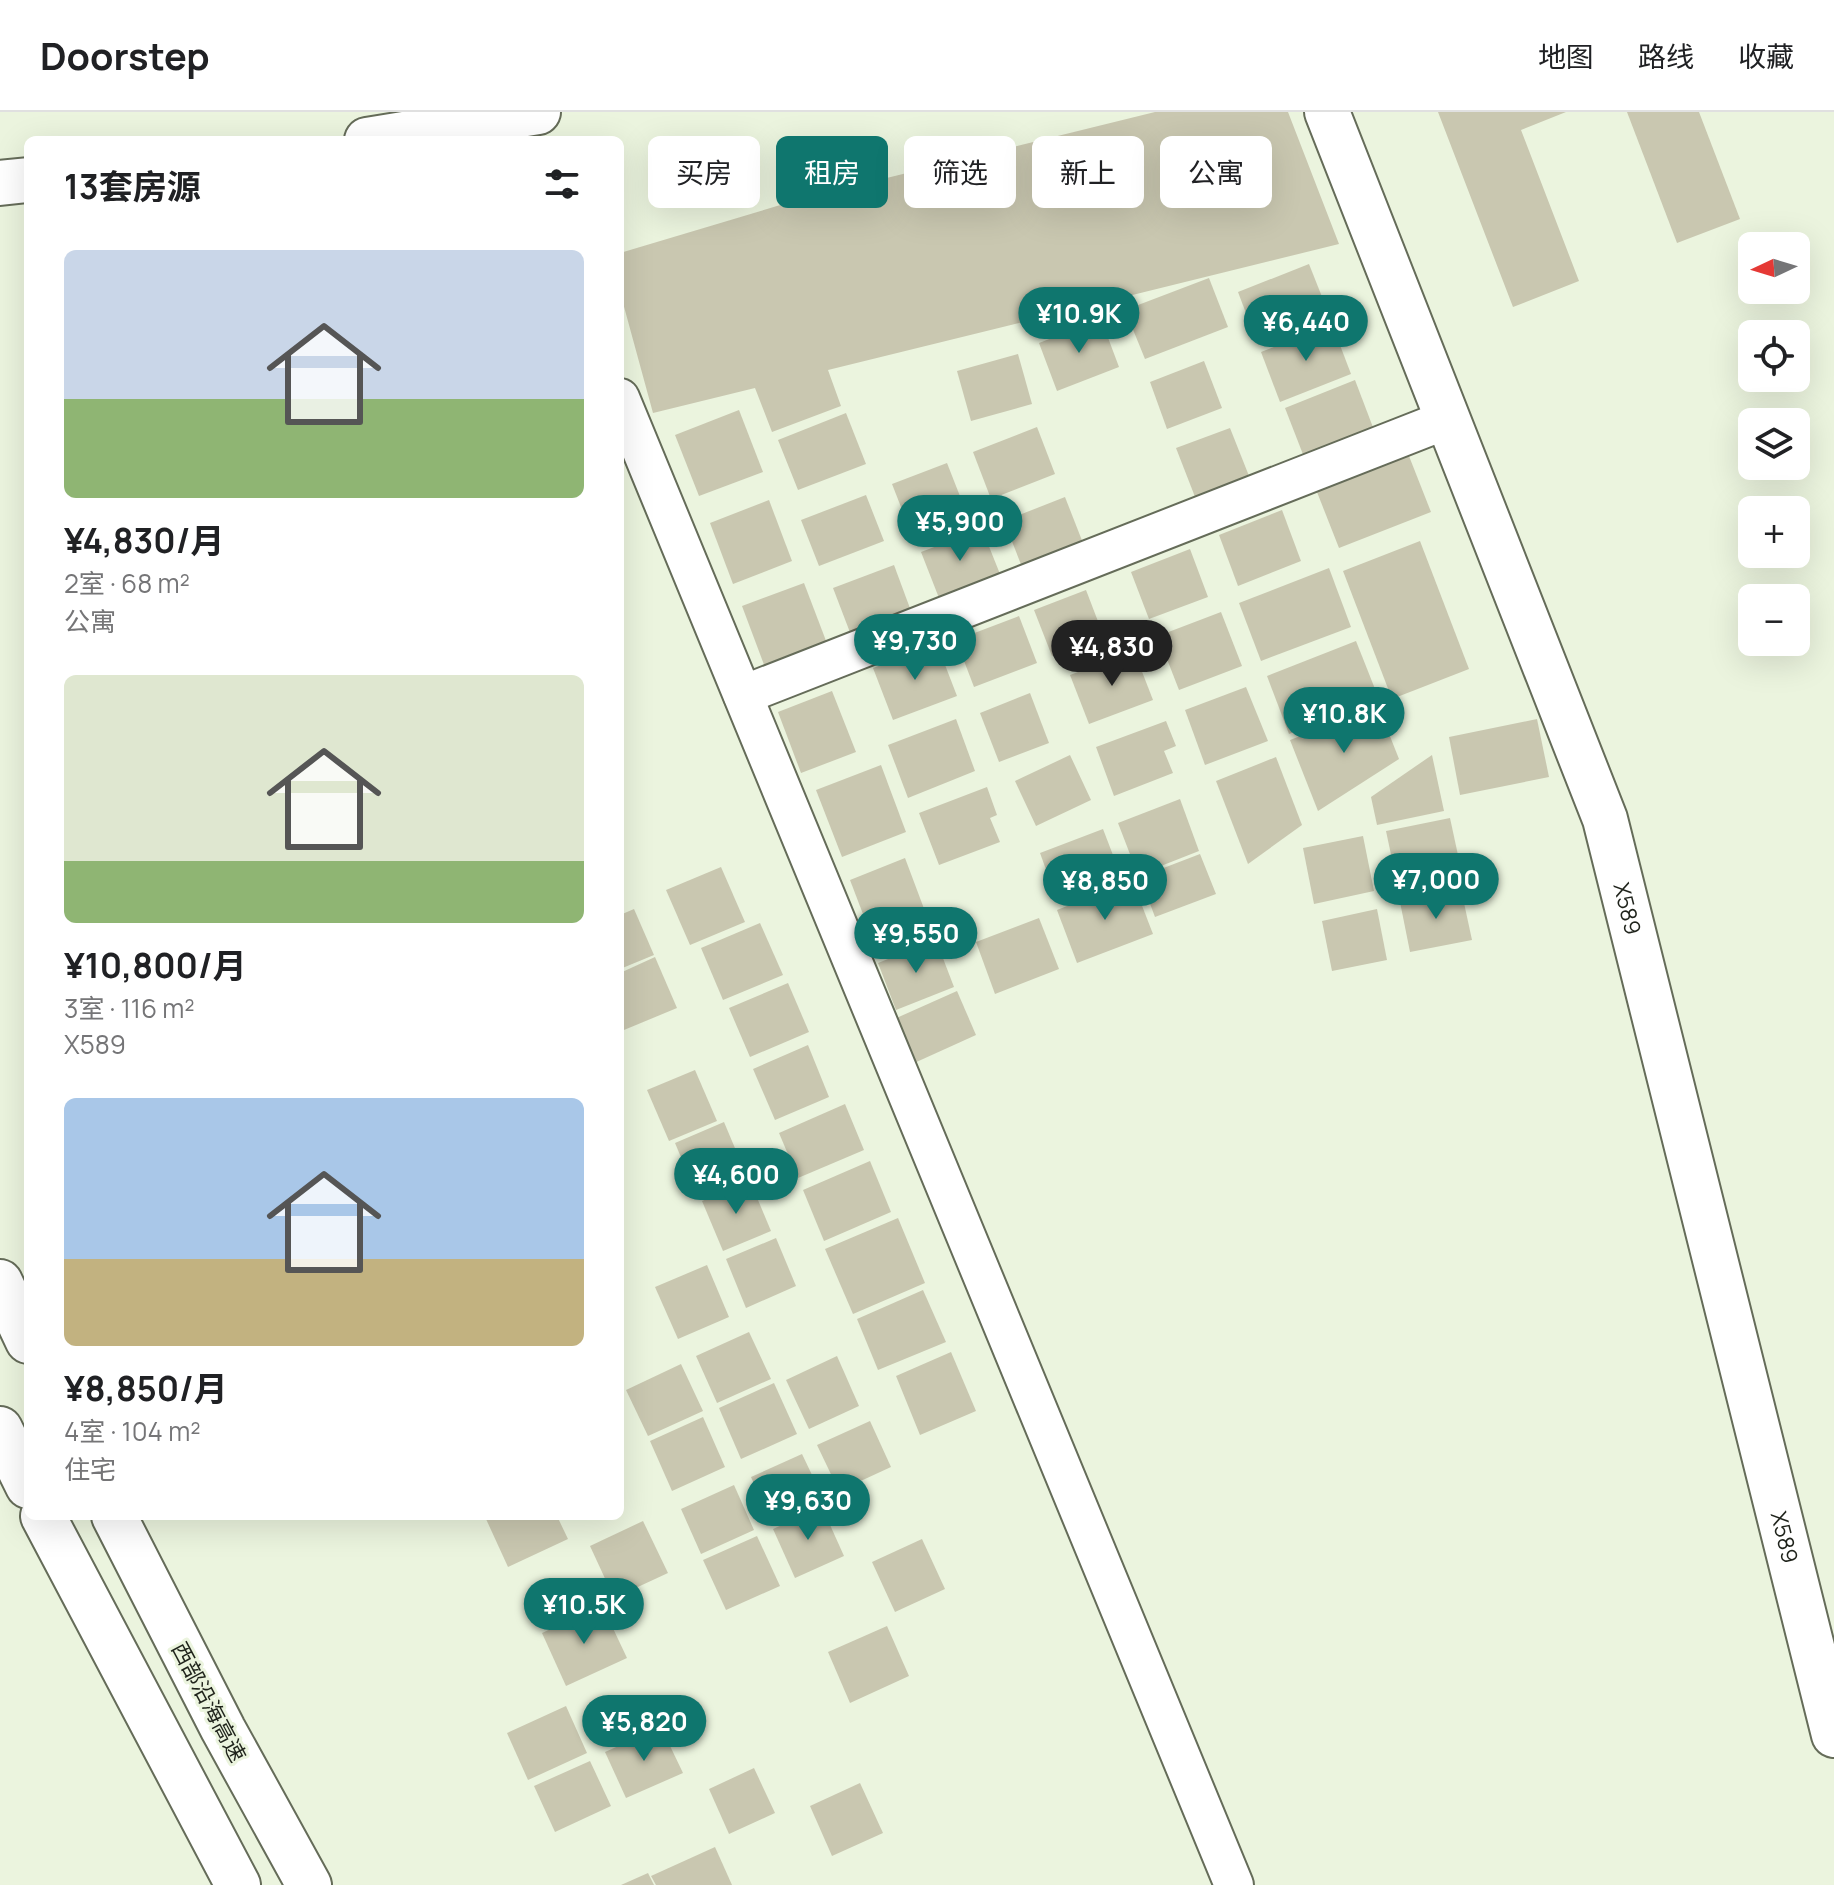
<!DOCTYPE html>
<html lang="zh">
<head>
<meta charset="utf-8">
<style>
  body { margin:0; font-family:Manrope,"Noto Sans SC",sans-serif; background:#f2f2f2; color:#202124; height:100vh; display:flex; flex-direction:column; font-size:30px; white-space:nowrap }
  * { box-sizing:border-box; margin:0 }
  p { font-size:26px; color:#757577 }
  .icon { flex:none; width:44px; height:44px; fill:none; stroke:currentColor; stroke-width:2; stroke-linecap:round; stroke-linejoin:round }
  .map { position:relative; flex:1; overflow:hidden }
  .details { position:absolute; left:24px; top:24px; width:600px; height:1384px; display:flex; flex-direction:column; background:#fff; border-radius:12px; box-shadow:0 8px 32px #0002 }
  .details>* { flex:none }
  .guide { position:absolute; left:648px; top:24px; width:760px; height:72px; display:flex; gap:16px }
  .needle { width:52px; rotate:266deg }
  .fabs { position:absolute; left:1738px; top:120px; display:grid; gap:16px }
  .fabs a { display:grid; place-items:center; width:72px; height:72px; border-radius:12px; background:#fff; box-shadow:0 8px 32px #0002; font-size:40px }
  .price { position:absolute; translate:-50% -68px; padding:0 18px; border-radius:28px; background:#0f766e; color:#fff; font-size:26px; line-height:52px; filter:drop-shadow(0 2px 4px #0008) }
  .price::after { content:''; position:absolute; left:50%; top:48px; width:24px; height:18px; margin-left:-12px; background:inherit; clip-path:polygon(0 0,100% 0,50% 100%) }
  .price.active { background:#222; color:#fff }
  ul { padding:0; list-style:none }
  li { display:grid; align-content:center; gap:16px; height:424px; padding:0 40px }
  li span { display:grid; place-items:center; height:248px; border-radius:12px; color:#555 }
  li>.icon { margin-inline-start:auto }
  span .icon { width:144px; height:144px; fill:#fffc; stroke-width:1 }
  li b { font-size:34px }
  h2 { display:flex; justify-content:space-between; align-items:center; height:96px; padding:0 40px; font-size:34px }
  .pill { padding:0 28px; border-radius:12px; background:#fff; box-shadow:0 8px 32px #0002; font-size:28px; line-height:72px }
  .pill.active { background:#0f766e; color:#fff }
  header { display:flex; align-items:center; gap:48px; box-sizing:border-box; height:112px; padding:0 40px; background:#fff; border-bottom:2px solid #e0e0e0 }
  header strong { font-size:38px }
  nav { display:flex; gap:44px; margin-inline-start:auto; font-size:28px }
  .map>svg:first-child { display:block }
  .building { fill:#c9c7b0 }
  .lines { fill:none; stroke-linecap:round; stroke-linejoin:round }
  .street-casing { stroke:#656c59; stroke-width:42 }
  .secondary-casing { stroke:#656c59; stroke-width:48 }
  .highway-casing { stroke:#656c59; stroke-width:48 }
  .street { stroke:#fff; stroke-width:38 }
  .secondary { stroke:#fff; stroke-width:44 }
  .highway { stroke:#fff; stroke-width:44 }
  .labels { text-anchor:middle; stroke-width:6; stroke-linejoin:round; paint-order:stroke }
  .street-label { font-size:22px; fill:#1f231b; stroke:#ebf4de }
</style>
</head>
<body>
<header>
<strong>Doorstep</strong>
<nav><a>地图</a><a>路线</a><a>收藏</a></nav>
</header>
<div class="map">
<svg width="1834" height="1773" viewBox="0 0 1834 1773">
  <rect width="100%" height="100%" fill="#ebf4de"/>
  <g class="building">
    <polygon points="1155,0 1288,0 1339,132 828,258 841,294 772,320 755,276 653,301 620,180 620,141 797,88"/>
    <polygon points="1438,0 1566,0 1521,18 1579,169 1513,195"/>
    <polygon points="1627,0 1699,0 1740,107 1677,131"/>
    <polygon points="1309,152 1330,205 1258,233 1238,180"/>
    <polygon points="1209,166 1228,215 1145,247 1125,198"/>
    <polygon points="1101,207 1119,255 1057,279 1039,231"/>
    <polygon points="1332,212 1351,262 1280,290 1261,240"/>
    <polygon points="1018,242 1032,292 971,309 957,259"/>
    <polygon points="1204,249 1222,296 1167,317 1150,270"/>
    <polygon points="1355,268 1374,318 1304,345 1285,296"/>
    <polygon points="739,298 763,360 699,384 675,323"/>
    <polygon points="846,301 866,352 798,378 778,328"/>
    <polygon points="1037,315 1055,362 991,387 973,340"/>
    <polygon points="1230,316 1251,369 1197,390 1176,336"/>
    <polygon points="1407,339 1431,400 1339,436 1315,375"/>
    <polygon points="947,351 965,397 910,418 892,372"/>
    <polygon points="866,383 884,429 819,454 801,408"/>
    <polygon points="1065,385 1083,431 1022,455 1004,409"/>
    <polygon points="769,388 792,449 733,472 710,411"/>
    <polygon points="1282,398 1301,449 1238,474 1219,423"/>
    <polygon points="982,417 1000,462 939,486 921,440"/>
    <polygon points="1420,429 1469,557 1392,587 1343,459"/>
    <polygon points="1190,437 1208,485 1149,507 1131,460"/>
    <polygon points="894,453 911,499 851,523 833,476"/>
    <polygon points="1329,456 1351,515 1261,549 1239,491"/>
    <polygon points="804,471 828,534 766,558 742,494"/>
    <polygon points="1086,478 1104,525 1052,544 1034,498"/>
    <polygon points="1221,500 1242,554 1179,578 1158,524"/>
    <polygon points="1019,504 1037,551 974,575 956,528"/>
    <polygon points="1356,529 1379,587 1289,622 1267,564"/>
    <polygon points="937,532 957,584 893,608 873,556"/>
    <polygon points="1134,539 1153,588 1089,612 1070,563"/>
    <polygon points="1246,575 1268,629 1205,653 1185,598"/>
    <polygon points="832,579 856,640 801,661 778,600"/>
    <polygon points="1030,581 1049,631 999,650 980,601"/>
    <polygon points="1378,594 1399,647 1318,699 1290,628"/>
    <polygon points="956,607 975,659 908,686 888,633"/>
    <polygon points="1537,607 1549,665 1460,683 1449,625"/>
    <polygon points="1166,609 1176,634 1164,639 1173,661 1114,684 1096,635"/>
    <polygon points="1070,643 1091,688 1036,714 1015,669"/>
    <polygon points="1432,643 1444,699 1377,713 1371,685"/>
    <polygon points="1276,645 1302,713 1248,752 1216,669"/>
    <polygon points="881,653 906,720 842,745 816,678"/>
    <polygon points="987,675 997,703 990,706 1000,730 939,753 919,701"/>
    <polygon points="1180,687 1199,739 1138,763 1118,711"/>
    <polygon points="1450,706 1461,757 1397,771 1386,719"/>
    <polygon points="1103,717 1121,764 1057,788 1040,741"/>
    <polygon points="1363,724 1374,779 1314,792 1303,736"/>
    <polygon points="1200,742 1216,782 1155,805 1140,765"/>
    <polygon points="905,746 929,810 874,831 850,768"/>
    <polygon points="721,755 745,810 690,833 666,778"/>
    <polygon points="1132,768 1153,822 1077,851 1057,798"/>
    <polygon points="1461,777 1472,828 1410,840 1400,790"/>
    <polygon points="634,797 654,843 620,857 620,803"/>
    <polygon points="1377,797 1387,848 1332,859 1322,809"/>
    <polygon points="1039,806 1059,857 995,882 976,830"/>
    <polygon points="760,811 783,863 723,888 701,836"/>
    <polygon points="936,828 954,875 896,898 878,851"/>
    <polygon points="655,845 677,896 624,918 620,910 620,861"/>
    <polygon points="788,871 809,920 750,945 729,896"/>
    <polygon points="957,879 976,923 912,952 892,908"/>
    <polygon points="808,933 829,985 775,1008 753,957"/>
    <polygon points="695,958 717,1009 669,1029 647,978"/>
    <polygon points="845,992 864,1038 798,1066 779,1021"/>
    <polygon points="724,1010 745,1060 696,1081 675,1031"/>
    <polygon points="870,1049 891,1100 824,1129 803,1078"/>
    <polygon points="750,1069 771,1119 723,1139 702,1089"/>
    <polygon points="898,1106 925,1171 853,1202 825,1137"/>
    <polygon points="776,1126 796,1174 746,1196 726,1147"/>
    <polygon points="707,1153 729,1205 678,1227 655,1175"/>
    <polygon points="923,1178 946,1230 878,1258 857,1207"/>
    <polygon points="749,1220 771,1267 717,1291 696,1244"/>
    <polygon points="951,1240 976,1299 920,1323 896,1264"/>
    <polygon points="837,1244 859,1294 809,1317 786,1268"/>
    <polygon points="681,1252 703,1299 648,1324 626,1278"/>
    <polygon points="774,1271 797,1322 741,1347 719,1296"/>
    <polygon points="703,1305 725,1355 672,1379 650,1329"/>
    <polygon points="870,1309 891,1355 839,1379 817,1333"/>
    <polygon points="802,1342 824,1388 772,1412 751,1365"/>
    <polygon points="734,1373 754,1418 701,1442 681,1397"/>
    <polygon points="822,1395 844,1444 795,1466 773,1417"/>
    <polygon points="492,1404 557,1404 568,1427 508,1455 486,1407"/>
    <polygon points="643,1409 668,1461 614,1486 590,1434"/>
    <polygon points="757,1424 780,1474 726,1498 703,1448"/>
    <polygon points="922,1427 945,1477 895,1500 872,1450"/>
    <polygon points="602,1493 627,1546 566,1574 542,1521"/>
    <polygon points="887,1514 909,1564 850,1591 828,1540"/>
    <polygon points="566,1594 587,1641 528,1668 507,1621"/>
    <polygon points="661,1615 683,1661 626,1686 605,1640"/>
    <polygon points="590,1649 611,1694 555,1720 534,1674"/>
    <polygon points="754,1656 775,1701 729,1722 709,1677"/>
    <polygon points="860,1671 883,1721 832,1744 810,1694"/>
    <polygon points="715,1735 732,1773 656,1773 651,1764"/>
    <polygon points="648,1761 654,1773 621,1773"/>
  </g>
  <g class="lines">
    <g class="street-casing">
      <g id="street">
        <polyline points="620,286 1234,1773"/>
        <polyline points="743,583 1448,307"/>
      </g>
    </g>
    <g class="secondary-casing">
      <g id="secondary">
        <path id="s1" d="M1327 0 1605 707 1834 1623"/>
        <polyline points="367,28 538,0"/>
        <polyline points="0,71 28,68"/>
      </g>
    </g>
    <g class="highway-casing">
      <g id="highway">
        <polyline points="0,1170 28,1229"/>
        <polyline points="0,1317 28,1374"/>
        <polyline points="43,1404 238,1773"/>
        <polyline points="114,1404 223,1617 309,1773"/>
      </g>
    </g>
    <use href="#street" class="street"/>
    <use href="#secondary" class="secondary"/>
    <use href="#highway" class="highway"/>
  </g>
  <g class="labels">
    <g class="street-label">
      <text dy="8" stroke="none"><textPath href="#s1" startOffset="852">X589</textPath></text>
      <text dy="8" stroke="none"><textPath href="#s1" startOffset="1500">X589</textPath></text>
      <text transform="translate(209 1590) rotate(62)" y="8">西部沿海高速</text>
    </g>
  </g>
</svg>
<div class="fabs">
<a><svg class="needle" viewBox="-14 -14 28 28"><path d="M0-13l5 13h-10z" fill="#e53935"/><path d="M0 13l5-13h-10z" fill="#757577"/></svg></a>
<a><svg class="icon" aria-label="locate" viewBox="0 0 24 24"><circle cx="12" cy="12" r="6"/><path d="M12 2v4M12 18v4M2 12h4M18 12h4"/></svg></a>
<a><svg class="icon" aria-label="layers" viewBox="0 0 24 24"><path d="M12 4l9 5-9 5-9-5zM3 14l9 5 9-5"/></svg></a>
<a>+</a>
<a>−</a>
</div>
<b class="price" style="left:1079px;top:243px">¥10.9K</b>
<b class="price" style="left:1306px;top:251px">¥6,440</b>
<b class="price" style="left:960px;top:451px">¥5,900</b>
<b class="price" style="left:915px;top:570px">¥9,730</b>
<b class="price active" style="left:1112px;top:576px">¥4,830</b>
<b class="price" style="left:1344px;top:643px">¥10.8K</b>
<b class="price" style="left:1436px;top:809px">¥7,000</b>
<b class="price" style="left:1105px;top:810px">¥8,850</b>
<b class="price" style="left:916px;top:863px">¥9,550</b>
<b class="price" style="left:736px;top:1104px">¥4,600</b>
<b class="price" style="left:808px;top:1430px">¥9,630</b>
<b class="price" style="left:584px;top:1534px">¥10.5K</b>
<b class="price" style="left:644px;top:1651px">¥5,820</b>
<div class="guide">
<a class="pill">买房</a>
<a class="pill active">租房</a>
<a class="pill">筛选</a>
<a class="pill">新上</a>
<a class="pill">公寓</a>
</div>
<section class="details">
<h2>13套房源<svg class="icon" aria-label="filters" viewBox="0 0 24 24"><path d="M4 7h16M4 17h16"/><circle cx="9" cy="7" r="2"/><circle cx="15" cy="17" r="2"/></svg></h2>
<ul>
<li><span style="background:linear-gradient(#c9d6e8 60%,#8fb573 0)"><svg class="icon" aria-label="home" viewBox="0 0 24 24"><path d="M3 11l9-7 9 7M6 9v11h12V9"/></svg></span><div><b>¥4,830/月</b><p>2室 · 68 m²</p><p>公寓</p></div></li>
<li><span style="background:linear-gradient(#dfe7d0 75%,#8fb573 0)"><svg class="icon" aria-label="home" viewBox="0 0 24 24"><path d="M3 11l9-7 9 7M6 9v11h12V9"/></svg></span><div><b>¥10,800/月</b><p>3室 · 116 m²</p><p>X589</p></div></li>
<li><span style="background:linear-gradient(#a9c7e8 65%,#c2b280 0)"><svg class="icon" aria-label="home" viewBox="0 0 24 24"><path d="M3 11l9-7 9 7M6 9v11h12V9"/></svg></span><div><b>¥8,850/月</b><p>4室 · 104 m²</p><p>住宅</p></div></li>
</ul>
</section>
</div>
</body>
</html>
